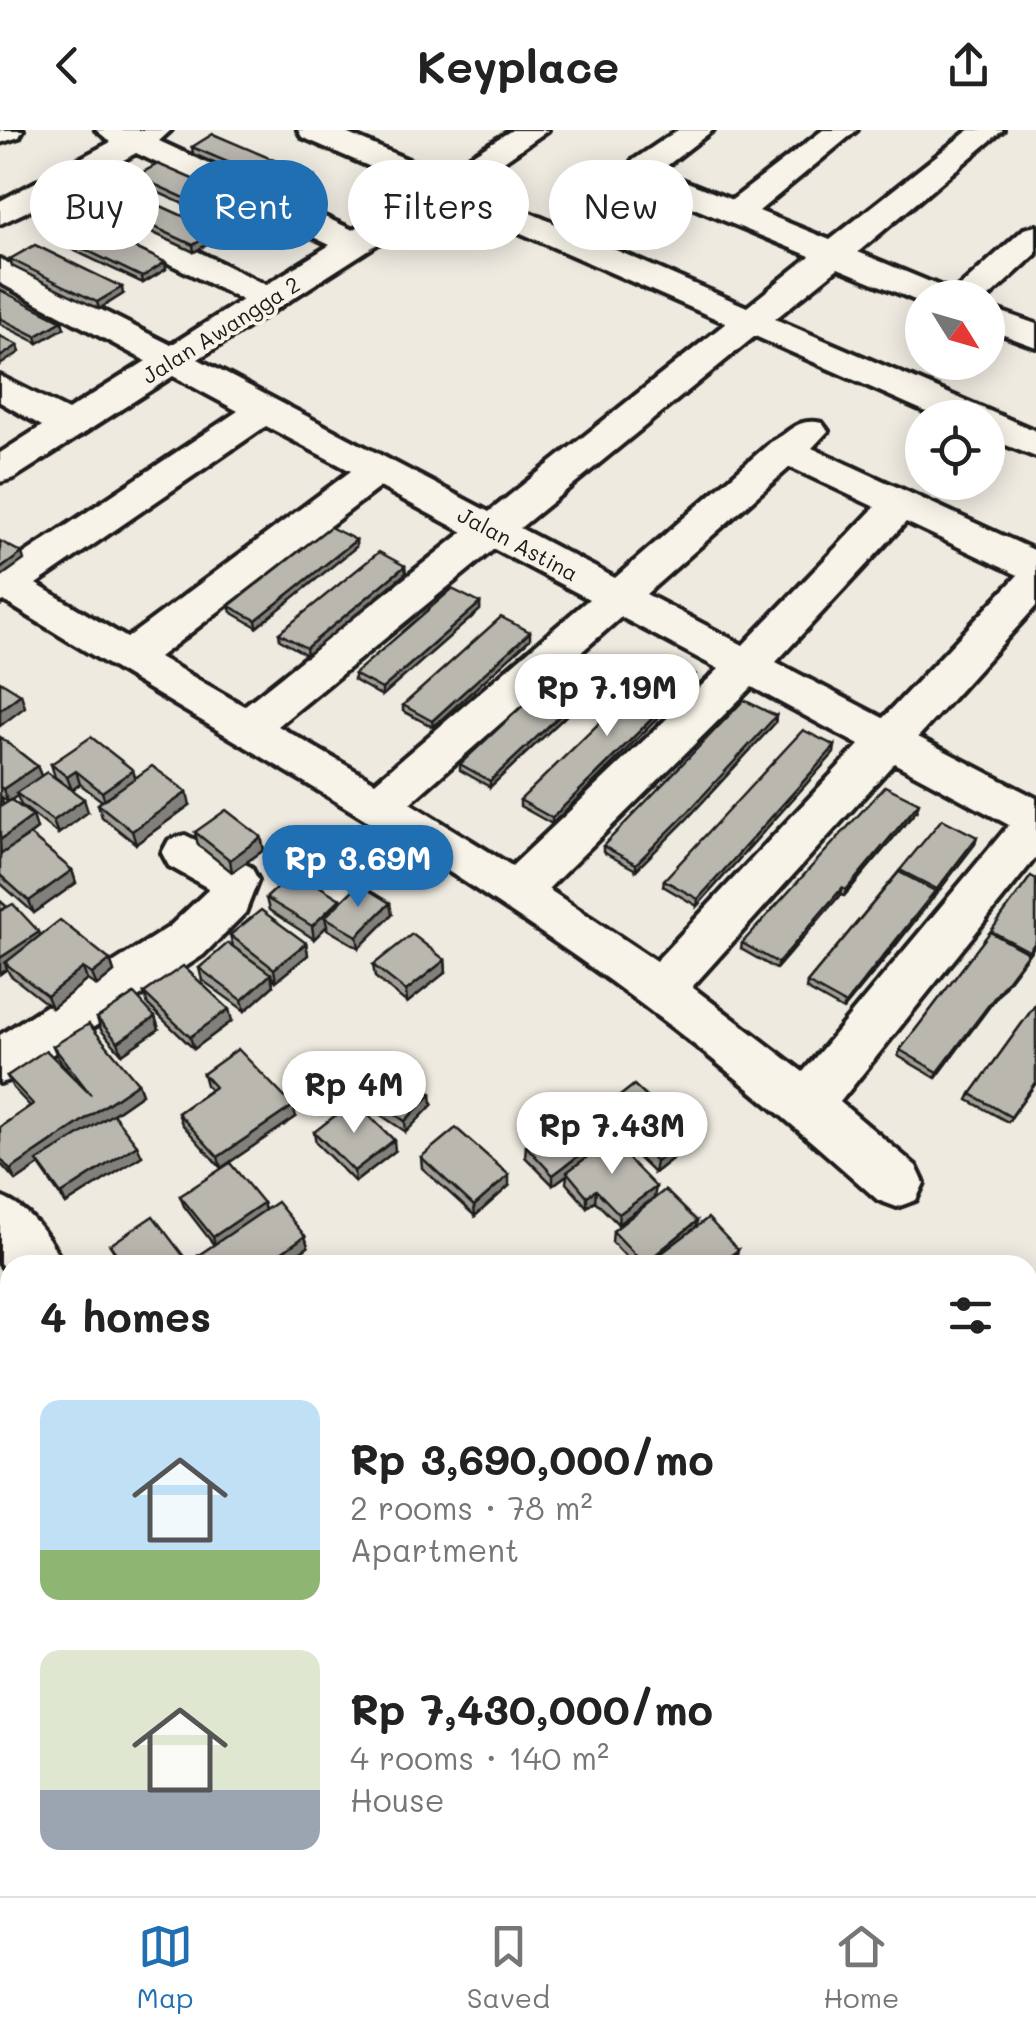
<!DOCTYPE html>
<html lang="en">
<head>
<meta charset="utf-8">
<style>
  body { margin:0; font-family:Mali,sans-serif; background:#f2f2f2; color:#222; height:100vh; display:flex; flex-direction:column; font-size:38px; white-space:nowrap }
  * { box-sizing:border-box; margin:0 }
  p { font-size:32px; color:#767676 }
  .icon { flex:none; width:55px; height:55px; fill:none; stroke:currentColor; stroke-width:2; stroke-linecap:round; stroke-linejoin:round }
  .map { position:relative; flex:1; overflow:hidden }
  .sheet { position:absolute; left:0px; top:1125px; width:1038px; height:642px; display:flex; flex-direction:column; background:#fff; border-radius:30px 30px 0 0; box-shadow:0 5px 25px #0003 }
  .sheet>* { flex:none }
  .hud { position:absolute; left:30px; top:30px; width:978px; height:90px; display:flex; gap:20px }
  .needle { width:65px; rotate:127deg }
  .tools { position:absolute; left:905px; top:150px; display:grid; gap:20px }
  .tools a { display:grid; place-items:center; width:100px; height:100px; border-radius:50%; background:#fff; box-shadow:0 5px 25px #0003; font-size:50px }
  .price { position:absolute; translate:-50% -85px; padding:0 22px; border-radius:35px; background:#fff; color:#222; font-size:32px; line-height:65px; filter:drop-shadow(0 2px 5px #0008) }
  .price::after { content:''; position:absolute; left:50%; top:60px; width:30px; height:22px; margin-left:-15px; background:inherit; clip-path:polygon(0 0,100% 0,50% 100%) }
  .price.on { background:#1f6fb2; color:#fff }
  ul { padding:0; list-style:none }
  li { display:flex; align-items:center; gap:30px; height:250px; padding:0 40px }
  li span { display:grid; place-items:center; flex:none; width:280px; height:200px; border-radius:20px; color:#555 }
  li>.icon { margin-inline-start:auto }
  span .icon { width:120px; height:120px; fill:#fffc; stroke-width:1 }
  li b { font-size:42px }
  h2 { display:flex; justify-content:space-between; align-items:center; height:120px; padding:0 40px; font-size:42px }
  .pill { padding:0 35px; border-radius:45px; background:#fff; box-shadow:0 5px 25px #0003; font-size:35px; line-height:90px }
  .pill.on { background:#1f6fb2; color:#fff }
  header { display:flex; justify-content:space-between; align-items:center; height:130px; padding:0 40px; background:#fff; font-size:45px; font-weight:700 }
  .dock { display:flex; justify-content:space-around; align-items:center; height:140px; border-top:2px solid #e0e0e0; background:#fff; font-size:28px; color:#767676 }
  .dock a { display:grid; justify-items:center; gap:5px }
  .dock .on { color:#1f6fb2 }
  .map>svg:first-child { display:block }
  .lines { fill:none; stroke-linecap:round; stroke-linejoin:round }
  .minor-casing { stroke:#1c1c1c; stroke-width:8 }
  .minor { fill:#f7f3e8; fill-rule:evenodd }
  .wall { fill:#a09d96; stroke:#1c1c1c; stroke-width:2.5 }
  .shaded-wall { fill:#82807a; stroke:#1c1c1c; stroke-width:2.5 }
  .building { fill:#bab7af; stroke:#1c1c1c; stroke-width:2.5 }
  .labels { text-anchor:middle; stroke-width:8; stroke-linejoin:round; paint-order:stroke }
  .far-street-label { font-size:22px; fill:#1c1c1c; stroke:#f7f3e8 }
</style>
</head>
<body>
<header><svg class="icon" aria-label="back" viewBox="0 0 24 24"><path d="M15 5l-7 7 7 7"/></svg>Keyplace<svg class="icon" aria-label="share" viewBox="0 0 24 24"><path d="M12 15V3M7 8l5-5 5 5M5 13v7h14v-7"/></svg></header>
<div class="map">
<svg width="1036" height="1766" viewBox="0 0 1036 1766">
  <rect width="100%" height="100%" fill="#eeeae0"/>
  <filter id="ink" filterUnits="userSpaceOnUse"><feTurbulence type="fractalNoise" baseFrequency=".01" numOctaves="2"/><feDisplacementMap in="SourceGraphic" scale="20" xChannelSelector="R" yChannelSelector="G"/><feConvolveMatrix kernelMatrix="1 2 1 2 8 2 1 2 1" color-interpolation-filters="sRGB"/></filter>
  <g filter="url(#ink)">
    <g class="lines">
      <g class="minor-casing">
        <g id="minor">
          <polygon points="0,0 23,0 19,7 0,13"/>
          <path d="M96 0H171L159 11 353 100 419 58 302 7 298 0H339L441 44 512 0H548L468 56 747 177 810 126 631 52 626 45 632 31 678 0H713L660 41 732 70 823 0H857L759 81 830 110 969 0H1003L858 122 954 162 1024 99 1036 96V124L988 168H922V173L838 138 775 189 1036 301V327L988 308V288H940L755 206 520 398 615 448 771 312C791 302 797 287 822 293L828 301 812 318 1036 421V476L918 607 1036 668V727L840 972 916 1036 924 1053 916 1070 897 1077 878 1070C772 975 663 885 546 806 371 686 184 583 4 471L0 473V440L238 281 173 246 14 348 0 352V323L42 296 0 272V246L68 280 146 231 0 153V129L171 215 242 170 47 72 0 94V71L111 12ZM136 23 330 115 266 155 71 59ZM446 70 726 193 489 382 198 229ZM266 296 351 341 127 508 36 454ZM790 337 875 377 743 515 646 464ZM380 357 463 402 244 576 159 527ZM906 392 1018 445 883 588 776 532ZM494 419 589 469 375 652 278 596ZM621 487 719 539 512 736 410 673ZM752 557 859 615 656 831 548 759ZM894 633 1009 695 803 942 692 857Z"/>
          <polygon points="988,177 1036,194 1036,217 988,199"/>
          <polygon points="185,705 251,737 258,750 245,783 203,825 18,947 0,953 0,905 169,797 207,761 208,758 169,736 162,723 169,710"/>
          <path d="M0 1067C29 1077 50 1107 63 1135H10V1146L0 1133Z"/>
          <polygon points="291,1758 360,1758 364,1766 294,1766"/>
        </g>
      </g>
      <use href="#minor" class="minor"/>
    </g>
    <g class="wall">
      <polygon points="192,17 314,54 294,67 193,24"/>
      <polygon points="136,46 257,77 258,84 236,98 137,53"/>
      <polygon points="107,75 217,108 194,122 109,82"/>
      <polygon points="55,105 165,132 166,139 143,153 56,112"/>
      <polygon points="10,129 123,164 99,179 12,136"/>
      <polygon points="0,160 64,198 38,213 0,194"/>
      <polygon points="356,410 356,417 257,497 231,482 229,476"/>
      <polygon points="406,443 307,525 280,510 279,503"/>
      <polygon points="480,473 480,480 382,566 354,550 354,544"/>
      <polygon points="530,509 433,597 403,581 403,575"/>
      <polygon points="695,546 694,552 552,694 520,676 520,670"/>
      <polygon points="605,549 490,657 460,640 460,634"/>
      <polygon points="776,586 775,593 686,690 636,740 603,722 603,716"/>
      <polygon points="0,607 37,636 41,646 88,682 58,704 21,675 17,666 11,670 33,686 37,699 23,710 72,740 76,753 34,783 0,753 0,667 4,675 8,672 0,666"/>
      <polygon points="834,623 697,776 663,756 664,750"/>
      <polygon points="51,634 136,648 190,675 136,714 102,687 98,674 102,671 80,654 72,660 55,647"/>
      <polygon points="917,680 844,766 840,765 776,839 741,819 742,813"/>
      <polygon points="195,702 261,707 264,720 232,742 198,715"/>
      <polygon points="977,707 975,714 890,823 843,880 806,859 807,853 900,740"/>
      <polygon points="1036,749 1036,814 936,948 898,926 900,920 991,801"/>
      <polygon points="266,768 340,769 341,772 392,785 359,818 327,799 327,796 314,809 269,780"/>
      <polygon points="0,771 40,805 110,830 114,842 97,856 87,850 52,878 10,845 7,839 0,844"/>
      <polygon points="230,805 306,813 308,825 276,851 272,847 273,856 245,881 202,850 199,838 233,816"/>
      <polygon points="445,830 446,842 407,873 375,847 373,835"/>
      <polygon points="144,863 232,891 194,919 148,875"/>
      <polygon points="1036,874 1036,953 1008,992 968,970 971,964"/>
      <polygon points="155,887 159,899 122,924 101,900 97,888"/>
      <polygon points="53,916 138,953 142,964 112,985 142,1026 66,1074 39,1035 16,1051 0,1033 0,997 30,976 13,958 7,946 73,947 58,928"/>
      <polygon points="203,944 296,987 221,1038 182,994 178,983 210,960 206,955"/>
      <polygon points="346,951 432,975 406,1002 348,963"/>
      <polygon points="602,980 687,1017 654,1043 601,991"/>
      <polygon points="314,1002 395,1021 355,1052 316,1013"/>
      <polygon points="606,1005 606,1014 654,1068 618,1094 595,1071 587,1077 566,1053 567,1045 553,1055 525,1027 526,1016"/>
      <polygon points="421,1027 509,1056 475,1086 422,1038"/>
      <polygon points="180,1066 263,1073 265,1080 305,1106 308,1117 282,1135 122,1135 110,1115 185,1128 187,1133 214,1115 184,1076"/>
      <polygon points="695,1098 738,1120 735,1130 729,1135 634,1135 612,1112 613,1101"/>
      <polygon points="1036,1392 1036,1439 1028,1432 1028,1405"/>
      <polygon points="1034,1732 1036,1766 1004,1766 1010,1758 1028,1758 1028,1736"/>
    </g>
    <g class="shaded-wall">
      <polygon points="314,47 314,54 294,67 293,60"/>
      <polygon points="257,77 258,84 236,98 235,91"/>
      <polygon points="216,101 217,108 194,122 193,115"/>
      <polygon points="165,132 166,139 143,153 142,147"/>
      <polygon points="122,157 123,164 99,179 97,172"/>
      <polygon points="62,191 64,198 38,213 36,206"/>
      <polygon points="18,215 20,222 0,235 0,227"/>
      <polygon points="356,410 356,417 257,497 256,490"/>
      <polygon points="22,423 24,430 0,447 0,439"/>
      <polygon points="405,436 406,443 307,525 306,518"/>
      <polygon points="480,473 480,480 382,566 382,559"/>
      <polygon points="530,502 530,509 433,597 432,591"/>
      <polygon points="605,543 605,549 490,657 490,651"/>
      <polygon points="695,546 694,552 552,694 552,688"/>
      <polygon points="21,564 25,577 0,596 0,580"/>
      <polygon points="776,586 775,593 686,690 636,740 636,734"/>
      <polygon points="835,616 834,623 697,776 698,769"/>
      <polygon points="37,636 42,648 16,663 17,666 8,672 3,659"/>
      <polygon points="133,640 137,653 106,674 102,662"/>
      <polygon points="76,641 80,654 72,660 67,647"/>
      <polygon points="187,662 190,675 136,714 132,701"/>
      <polygon points="84,669 88,682 58,704 53,691"/>
      <polygon points="919,673 917,680 844,766 846,760"/>
      <polygon points="33,686 37,699 1,725 0,710"/>
      <polygon points="261,707 264,720 232,742 230,730"/>
      <polygon points="977,707 975,714 935,766 937,759"/>
      <polygon points="72,740 76,753 34,783 29,771"/>
      <polygon points="842,758 840,765 776,839 778,833"/>
      <polygon points="935,761 933,768 843,880 845,874"/>
      <polygon points="340,769 342,781 325,787 327,796 314,809 312,796"/>
      <polygon points="390,773 392,785 359,818 357,806"/>
      <polygon points="39,802 44,814 5,833 7,839 0,844 0,828"/>
      <polygon points="306,813 308,825 276,851 274,839"/>
      <polygon points="1028,823 1025,829 936,948 938,942"/>
      <polygon points="110,830 114,842 97,856 92,844"/>
      <polygon points="445,830 446,842 407,873 406,861"/>
      <polygon points="83,838 87,850 52,878 47,866"/>
      <polygon points="271,844 273,856 245,881 242,870"/>
      <polygon points="229,879 232,891 194,919 190,907"/>
      <polygon points="155,887 159,899 122,924 118,912"/>
      <polygon points="138,953 142,964 16,1051 10,1040"/>
      <polygon points="431,964 432,975 406,1002 405,991"/>
      <polygon points="293,976 296,987 221,1038 218,1027"/>
      <polygon points="606,1005 605,1017 553,1055 553,1045"/>
      <polygon points="689,1006 687,1017 654,1043 656,1032"/>
      <polygon points="394,1010 395,1021 355,1052 354,1041"/>
      <polygon points="137,1015 142,1026 66,1074 61,1064"/>
      <polygon points="509,1045 509,1056 475,1086 474,1076"/>
      <polygon points="656,1057 654,1068 618,1094 619,1084"/>
      <polygon points="596,1060 595,1071 587,1077 587,1066"/>
      <polygon points="263,1073 266,1084 216,1118 213,1107"/>
      <polygon points="697,1091 695,1101 654,1135 644,1135"/>
      <polygon points="305,1106 308,1117 282,1135 264,1135"/>
      <polygon points="738,1120 735,1130 729,1135 718,1135"/>
      <polygon points="10,1234 10,1248 3,1239"/>
      <polygon points="10,1354 10,1366 0,1373 0,1361"/>
      <polygon points="235,1758 243,1758 234,1766 226,1766"/>
    </g>
    <g class="building">
      <polygon points="213,4 314,47 293,60 192,17"/>
      <polygon points="158,34 257,77 235,91 136,46"/>
      <polygon points="130,62 216,101 193,115 107,75"/>
      <polygon points="79,91 165,132 142,147 55,105"/>
      <polygon points="35,115 122,157 97,172 10,129"/>
      <polygon points="0,160 62,191 36,206 0,188"/>
      <polygon points="0,206 18,215 0,227"/>
      <polygon points="330,397 356,410 256,490 229,476"/>
      <polygon points="0,411 22,423 0,439"/>
      <polygon points="379,422 405,436 306,518 279,503"/>
      <polygon points="452,459 480,473 382,559 354,544"/>
      <polygon points="501,487 530,502 432,591 403,575"/>
      <polygon points="575,527 605,543 490,651 460,634"/>
      <polygon points="664,530 695,546 552,688 520,670"/>
      <polygon points="0,551 21,564 0,580"/>
      <polygon points="744,570 776,586 687,683 636,734 603,716"/>
      <polygon points="803,600 835,616 698,769 664,750"/>
      <polygon points="0,607 37,636 3,659 0,657"/>
      <polygon points="91,607 133,640 102,662 76,641 67,647 51,634"/>
      <polygon points="152,636 187,662 132,701 98,674"/>
      <polygon points="47,642 84,669 53,691 16,663"/>
      <polygon points="885,656 919,673 846,760 842,758 778,833 742,813"/>
      <polygon points="11,670 33,686 0,710 0,677"/>
      <polygon points="226,680 261,707 230,730 195,702"/>
      <polygon points="942,689 977,707 937,759 900,740"/>
      <polygon points="30,705 72,740 29,771 0,745 0,725"/>
      <polygon points="295,741 340,769 312,796 266,768"/>
      <polygon points="899,742 935,761 845,874 807,853"/>
      <polygon points="1031,746 1036,749 1036,811 1029,821 991,801"/>
      <polygon points="359,754 390,773 357,806 325,787"/>
      <polygon points="0,771 7,777 0,781"/>
      <polygon points="13,774 39,802 0,828 0,781"/>
      <polygon points="261,780 306,813 274,839 230,805"/>
      <polygon points="60,790 110,830 92,844 83,838 47,866 5,833"/>
      <polygon points="990,802 1028,823 938,942 900,920"/>
      <polygon points="412,804 445,830 406,861 373,835"/>
      <polygon points="228,813 271,844 242,870 199,838"/>
      <polygon points="183,836 229,879 190,907 144,863"/>
      <polygon points="134,864 155,887 118,912 97,888"/>
      <polygon points="1036,874 1036,951 1011,987 971,964"/>
      <polygon points="89,894 138,953 10,1040 0,1028 0,997 33,974 7,946 46,920 91,965 53,916"/>
      <polygon points="238,919 293,976 218,1027 178,983 215,957 203,944"/>
      <polygon points="373,925 431,964 405,991 346,951"/>
      <polygon points="634,955 689,1006 656,1032 602,980"/>
      <polygon points="354,971 394,1010 354,1041 314,1002"/>
      <polygon points="579,977 606,1005 553,1045 526,1016"/>
      <polygon points="113,984 137,1015 61,1064 37,1031"/>
      <polygon points="456,998 509,1045 474,1076 421,1027"/>
      <polygon points="610,1010 656,1057 619,1084 596,1060 587,1066 567,1042"/>
      <polygon points="230,1033 263,1073 213,1107 180,1066"/>
      <polygon points="665,1060 697,1091 644,1134 613,1101"/>
      <polygon points="277,1072 305,1106 264,1135 184,1135"/>
      <polygon points="153,1086 185,1128 175,1135 125,1135 110,1115"/>
      <polygon points="708,1088 738,1120 718,1135 646,1135"/>
      <polygon points="742,1127 749,1135 729,1135"/>
      <polygon points="3,1157 10,1165 10,1234 3,1239 0,1234 0,1160"/>
      <polygon points="1028,1312 1036,1320 1036,1369 1028,1378"/>
      <polygon points="0,1332 10,1349 10,1354 0,1361"/>
      <polygon points="1036,1394 1036,1426 1028,1420 1028,1407"/>
      <polygon points="1034,1732 1036,1735 1036,1766 1008,1766 1014,1758 1028,1758 1028,1740"/>
      <polygon points="183,1758 235,1758 226,1766 173,1766"/>
      <polygon points="461,1758 537,1758 543,1766 450,1766"/>
      <polygon points="688,1758 761,1758 770,1766 682,1766"/>
      <polygon points="803,1759 809,1766 798,1766"/>
      <polygon points="253,1760 257,1766 245,1766"/>
    </g>
  </g>
  <g class="labels">
    <g class="far-street-label">
      <text transform="translate(221 200) rotate(-32)" y="8">Jalan Awangga 2</text>
      <text transform="translate(518 414) rotate(28)" y="8">Jalan Astina</text>
    </g>
  </g>
</svg>
<div class="tools">
<a><svg class="needle" viewBox="-14 -14 28 28"><path d="M0-13l5 13h-10z" fill="#e53935"/><path d="M0 13l5-13h-10z" fill="#767676"/></svg></a>
<a><svg class="icon" aria-label="locate" viewBox="0 0 24 24"><circle cx="12" cy="12" r="6"/><path d="M12 2v4M12 18v4M2 12h4M18 12h4"/></svg></a>
</div>
<b class="price" style="left:607px;top:609px">Rp 7.19M</b>
<b class="price on" style="left:358px;top:780px">Rp 3.69M</b>
<b class="price" style="left:354px;top:1006px">Rp 4M</b>
<b class="price" style="left:612px;top:1047px">Rp 7.43M</b>
<div class="hud">
<a class="pill">Buy</a>
<a class="pill on">Rent</a>
<a class="pill">Filters</a>
<a class="pill">New</a>
</div>
<section class="sheet">
<h2>4 homes<svg class="icon" aria-label="filters" viewBox="0 0 24 24"><path d="M4 7h16M4 17h16"/><circle cx="9" cy="7" r="2"/><circle cx="15" cy="17" r="2"/></svg></h2>
<ul>
<li><span style="background:linear-gradient(#bfe0f5 75%,#8fb573 0)"><svg class="icon" aria-label="home" viewBox="0 0 24 24"><path d="M3 11l9-7 9 7M6 9v11h12V9"/></svg></span><div><b>Rp 3,690,000/mo</b><p>2 rooms · 78 m²</p><p>Apartment</p></div></li>
<li><span style="background:linear-gradient(#dfe7d0 70%,#9aa5b1 0)"><svg class="icon" aria-label="home" viewBox="0 0 24 24"><path d="M3 11l9-7 9 7M6 9v11h12V9"/></svg></span><div><b>Rp 7,430,000/mo</b><p>4 rooms · 140 m²</p><p>House</p></div></li>
</ul>
</section>
</div>
<nav class="dock">
<a class="on"><svg class="icon" aria-label="map" viewBox="0 0 24 24"><path d="M3 6l6-2 6 2 6-2v14l-6 2-6-2-6 2zM9 4v14M15 6v14"/></svg>Map</a>
<a><svg class="icon" aria-label="saved" viewBox="0 0 24 24"><path d="M7 4h10v16l-5-4-5 4z"/></svg>Saved</a>
<a><svg class="icon" aria-label="home" viewBox="0 0 24 24"><path d="M3 11l9-7 9 7M6 9v11h12V9"/></svg>Home</a>
</nav>
</body>
</html>
